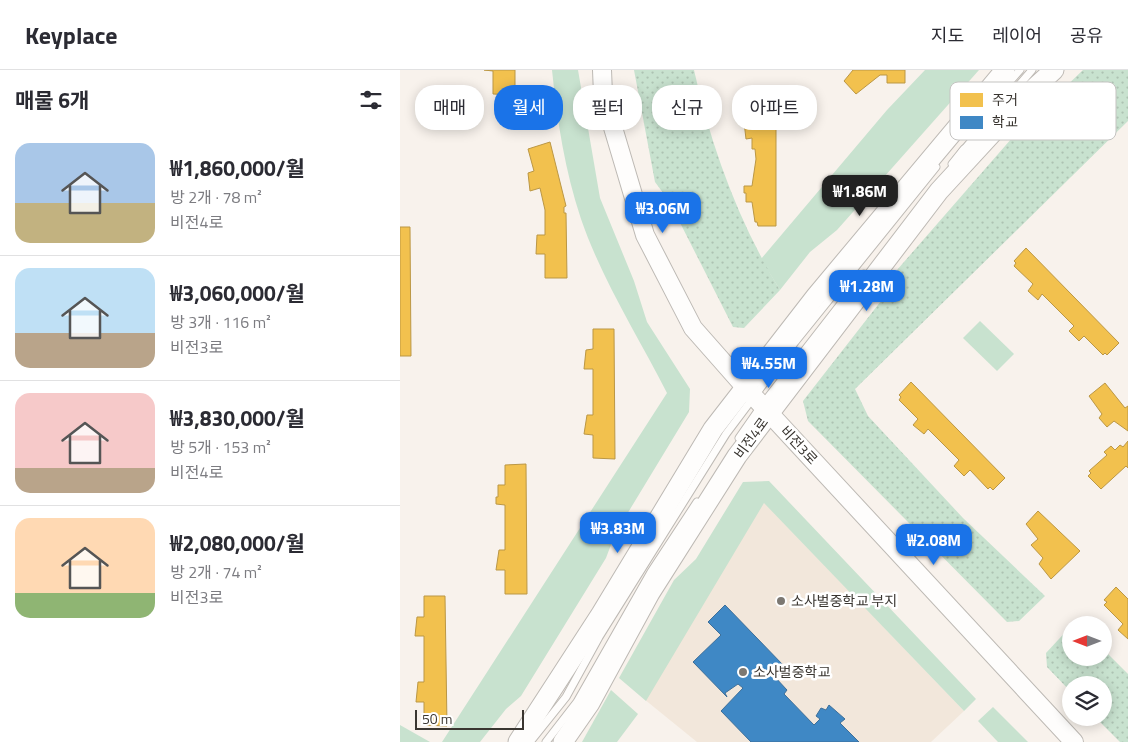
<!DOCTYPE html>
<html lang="ko">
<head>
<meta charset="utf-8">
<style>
  body { margin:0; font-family:"Titillium Web","Noto Sans KR",sans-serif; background:#f7f7f7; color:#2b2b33; height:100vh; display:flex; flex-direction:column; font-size:19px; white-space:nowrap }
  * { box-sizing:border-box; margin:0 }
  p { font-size:16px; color:#7c7c81 }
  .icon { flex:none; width:28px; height:28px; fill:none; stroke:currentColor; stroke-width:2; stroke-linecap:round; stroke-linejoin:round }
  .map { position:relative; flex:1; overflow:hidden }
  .details { display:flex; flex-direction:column; background:#fff; width:400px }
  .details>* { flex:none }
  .banner { position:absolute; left:15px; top:15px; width:475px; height:45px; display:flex; gap:10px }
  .needle { width:32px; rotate:270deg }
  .buttons { position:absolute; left:662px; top:546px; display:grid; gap:10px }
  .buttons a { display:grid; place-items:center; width:50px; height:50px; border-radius:50%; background:#fff; box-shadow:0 2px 12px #0003; font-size:25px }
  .scale { position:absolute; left:15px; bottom:12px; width:109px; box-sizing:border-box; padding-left:5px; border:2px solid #3a3631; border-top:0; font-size:14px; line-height:18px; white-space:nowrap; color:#3a3631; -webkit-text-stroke:4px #fff; paint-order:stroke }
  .price { position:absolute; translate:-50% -42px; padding:0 11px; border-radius:10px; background:#1a73e8; color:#fff; font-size:16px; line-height:32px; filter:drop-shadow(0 1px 2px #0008) }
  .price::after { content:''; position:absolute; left:50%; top:30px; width:15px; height:11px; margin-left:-8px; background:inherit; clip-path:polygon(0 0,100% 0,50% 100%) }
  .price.on { background:#222; color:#fff }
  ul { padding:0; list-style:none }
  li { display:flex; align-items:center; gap:15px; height:125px; padding:0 15px }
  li+li { border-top:1px solid #e1e1e2 }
  li span { display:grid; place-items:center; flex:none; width:140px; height:100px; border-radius:15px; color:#555 }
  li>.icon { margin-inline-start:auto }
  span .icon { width:60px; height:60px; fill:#fffc; stroke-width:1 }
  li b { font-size:21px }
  h2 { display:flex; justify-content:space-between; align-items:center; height:60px; padding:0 15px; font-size:21px }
  .pill { padding:0 18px; border-radius:20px; background:#fff; box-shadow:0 2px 12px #0003; font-size:18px; line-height:45px }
  .pill.on { background:#1a73e8; color:#fff }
  header { display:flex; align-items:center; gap:30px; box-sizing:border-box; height:70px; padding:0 25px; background:#fff; border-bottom:1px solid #e1e1e2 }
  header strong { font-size:24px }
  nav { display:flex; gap:28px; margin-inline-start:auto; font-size:18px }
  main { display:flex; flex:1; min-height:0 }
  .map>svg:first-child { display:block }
  .built { fill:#f2e7db }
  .green { fill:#c8e2cf }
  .park { fill:url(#park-dots) }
  .homes { fill:#f2c14e; stroke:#bb9745 }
  .schools { fill:#3f88c5; stroke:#3e6f99 }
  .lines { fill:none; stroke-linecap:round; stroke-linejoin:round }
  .service-casing { stroke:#bdb9b4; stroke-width:9 }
  .tertiary-casing { stroke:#bdb9b4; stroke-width:20 }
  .secondary-casing { stroke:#bdb9b4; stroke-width:21 }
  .service { stroke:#fefdfc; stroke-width:7 }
  .tertiary { stroke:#fefdfc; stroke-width:18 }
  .secondary { stroke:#fefdfc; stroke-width:19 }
  .poi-dot { fill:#7c7872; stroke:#fff; stroke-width:2 }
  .labels { text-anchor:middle; stroke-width:5; stroke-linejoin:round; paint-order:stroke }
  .street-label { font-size:14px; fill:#3a3631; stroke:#fff }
  .poi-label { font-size:14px; fill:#3a3631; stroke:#fff; text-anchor:start }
  .key { fill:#fff; stroke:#c4c3c1; stroke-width:1 }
  .key-label { font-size:14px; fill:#3a3631 }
</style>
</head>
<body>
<header>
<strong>Keyplace</strong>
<nav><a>지도</a><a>레이어</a><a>공유</a></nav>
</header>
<main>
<section class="details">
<h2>매물 6개<svg class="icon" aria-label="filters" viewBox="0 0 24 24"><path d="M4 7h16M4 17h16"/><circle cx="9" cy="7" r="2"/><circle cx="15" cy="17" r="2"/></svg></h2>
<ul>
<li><span style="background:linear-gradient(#a9c7e8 60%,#c2b280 0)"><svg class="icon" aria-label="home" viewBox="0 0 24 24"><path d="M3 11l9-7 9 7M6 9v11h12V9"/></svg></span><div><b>₩1,860,000/월</b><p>방 2개 · 78 m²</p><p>비전4로</p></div></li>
<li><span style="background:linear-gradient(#bfe0f5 65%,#b9a48a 0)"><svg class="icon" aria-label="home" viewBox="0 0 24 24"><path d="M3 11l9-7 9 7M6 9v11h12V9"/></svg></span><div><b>₩3,060,000/월</b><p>방 3개 · 116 m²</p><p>비전3로</p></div></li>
<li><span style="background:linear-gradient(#f6c9c9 75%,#b9a48a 0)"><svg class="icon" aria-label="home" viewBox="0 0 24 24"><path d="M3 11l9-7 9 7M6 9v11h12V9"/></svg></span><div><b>₩3,830,000/월</b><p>방 5개 · 153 m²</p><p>비전4로</p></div></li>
<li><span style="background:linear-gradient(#ffd9b3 75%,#8fb573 0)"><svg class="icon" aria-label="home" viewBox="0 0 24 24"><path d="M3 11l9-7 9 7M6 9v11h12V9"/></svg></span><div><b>₩2,080,000/월</b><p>방 2개 · 74 m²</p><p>비전3로</p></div></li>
</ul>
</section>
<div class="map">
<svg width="728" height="672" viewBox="0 0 728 672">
  <defs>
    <pattern id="park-dots" width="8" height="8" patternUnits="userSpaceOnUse" patternTransform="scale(1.25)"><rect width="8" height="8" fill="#c8e2cf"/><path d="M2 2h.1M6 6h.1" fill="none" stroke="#adc2b2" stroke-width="1.8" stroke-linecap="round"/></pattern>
  </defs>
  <rect width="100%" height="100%" fill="#f8f2ec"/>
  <polygon class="built" points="364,432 564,641 531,672 297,672 244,629"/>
  <g class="green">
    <path d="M152 0H178L200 128 234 211 247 252 290 319 289 342 215 464 206 488 121 626 106 639 80 672H42L267 323C238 266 202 210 181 149 165 101 157 50 152 0Z"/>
    <polygon points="525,0 579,0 437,160 410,182 380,220 361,189 487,40"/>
    <polygon points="580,251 614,284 597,301 563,268"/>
    <polygon points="369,411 576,629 564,641 364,433 246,631 219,608 274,510 296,489 343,412"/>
    <polygon points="211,620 238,644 217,672 182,672"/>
    <polygon points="593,637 628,672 598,672 578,651"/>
    <polygon points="0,655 30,672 0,672"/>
  </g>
  <g class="park">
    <path d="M234 0H294C311 77 339 153 380 220L344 258 333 257 269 131 255 112Z"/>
    <polygon points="683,0 728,0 728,51 455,319 468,346 563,448 645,526 619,551 607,552 408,351 403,331 488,222 497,200 612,68"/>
    <polygon points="671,556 671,588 704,588 704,580 728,604 728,672 720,672 696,648 704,648 704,615 671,615 671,622 647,597 646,583"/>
  </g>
  <g class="homes">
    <polygon points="115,0 115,25 93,24 93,1 84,0"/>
    <polygon points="453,0 505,0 505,13 487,13 487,5 480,5 456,24 444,11"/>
    <polygon points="376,29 376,156 358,156 357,152 355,152 352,132 346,132 346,123 344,123 344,116 352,116 356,89 355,79 352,79 352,68 346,69 344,52 352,52 352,44 355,44 355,33 357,33 357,30"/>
    <polygon points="150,72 166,136 164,137 164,143 166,143 167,208 145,208 145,184 136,184 137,165 145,165 145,140 140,118 130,121 128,103 134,101 128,79"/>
    <polygon points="0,157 10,157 11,286 0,286"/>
    <polygon points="626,178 719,273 707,285 705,283 703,285 684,266 679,271 669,261 674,256 642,224 638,230 628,221 633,214 614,196 616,193 614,191"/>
    <polygon points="193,259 214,259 215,389 193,388 193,365 184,364 187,345 193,345 193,299 184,299 186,280 193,279"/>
    <polygon points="511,312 605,408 593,420 590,417 588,419 570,400 564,406 554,396 559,390 528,359 524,364 513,355 518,349 499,330 501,327 499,325"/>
    <polygon points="705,313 725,338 728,336 728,361 714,351 707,357 699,348 702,344 689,326"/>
    <polygon points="728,371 728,398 726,396 701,419 688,406 691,403 689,401 707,385 704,382 711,376 715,380 720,375 723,377"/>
    <polygon points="126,394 127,524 105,524 105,500 96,500 99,480 105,480 105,435 96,434 96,427 98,427 98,415 105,415 105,395"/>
    <polygon points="638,441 680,481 651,509 639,494 643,488 631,475 638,469 626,454"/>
    <polygon points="716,517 728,529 728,569 718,560 723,554 704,535 707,532 704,530"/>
    <polygon points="24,526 45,526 47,656 24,655 24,632 16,632 18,612 24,612 24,566 15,566 17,547 24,547"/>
  </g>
  <polygon class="schools" points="325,535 384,596 382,599 386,604 381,608 376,604 374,606 387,620 384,624 414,655 420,649 416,646 421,638 426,640 429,635 445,649 440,653 459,672 351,672 321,641 343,618 338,614 325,623 327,627 293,592 321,565 308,552"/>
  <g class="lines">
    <g class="service-casing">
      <g id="service">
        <polyline points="570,56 620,0"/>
        <polyline points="562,82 632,0"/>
        <polyline points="552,94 564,79"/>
        <polyline points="339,368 362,335 464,204"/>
        <polyline points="130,672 166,627 199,567 326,364 395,272 536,97"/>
        <polyline points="146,672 177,632 251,502 297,432"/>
      </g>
    </g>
    <g class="tertiary-casing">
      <polyline id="tertiary" points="202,0 203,24 245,165 293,258 345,317 674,672"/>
    </g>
    <g class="secondary-casing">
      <g id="secondary">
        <polyline points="118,672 201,544 313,359 416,226 605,0"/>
        <polyline points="163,672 190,633 250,523 337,386 539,121 631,21 654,0"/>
      </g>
    </g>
    <use href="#service" class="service"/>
    <use href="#tertiary" class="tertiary"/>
    <use href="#secondary" class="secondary"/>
  </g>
  <g class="poi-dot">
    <circle cx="381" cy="531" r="5"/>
    <circle cx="343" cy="602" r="5"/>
  </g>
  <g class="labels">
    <g class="street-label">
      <text transform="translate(351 368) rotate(-54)" y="5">비전4로</text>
      <text transform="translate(399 375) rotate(47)" y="5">비전3로</text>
    </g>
    <g class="poi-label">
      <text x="391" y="536">소사벌중학교 부지</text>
      <text x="353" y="607">소사벌중학교</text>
    </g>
  </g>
  <rect x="550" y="12" width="166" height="58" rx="8" class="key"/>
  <rect x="560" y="23" width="23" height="14" fill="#f2c14e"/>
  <rect x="560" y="46" width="23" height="13" fill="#3f88c5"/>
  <g class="key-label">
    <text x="592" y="35">주거</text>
    <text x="592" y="57">학교</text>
  </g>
</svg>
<div class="buttons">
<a><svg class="needle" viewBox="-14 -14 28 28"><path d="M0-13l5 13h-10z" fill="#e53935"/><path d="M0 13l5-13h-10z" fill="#7c7c81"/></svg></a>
<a><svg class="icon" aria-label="layers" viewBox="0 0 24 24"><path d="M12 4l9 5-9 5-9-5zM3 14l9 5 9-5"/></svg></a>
</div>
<div class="scale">50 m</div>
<b class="price on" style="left:460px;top:147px">₩1.86M</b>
<b class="price" style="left:263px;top:164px">₩3.06M</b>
<b class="price" style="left:467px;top:242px">₩1.28M</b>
<b class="price" style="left:369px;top:319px">₩4.55M</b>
<b class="price" style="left:218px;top:484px">₩3.83M</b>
<b class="price" style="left:534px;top:496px">₩2.08M</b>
<div class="banner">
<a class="pill">매매</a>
<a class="pill on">월세</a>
<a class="pill">필터</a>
<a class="pill">신규</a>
<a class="pill">아파트</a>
</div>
</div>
</main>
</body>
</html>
